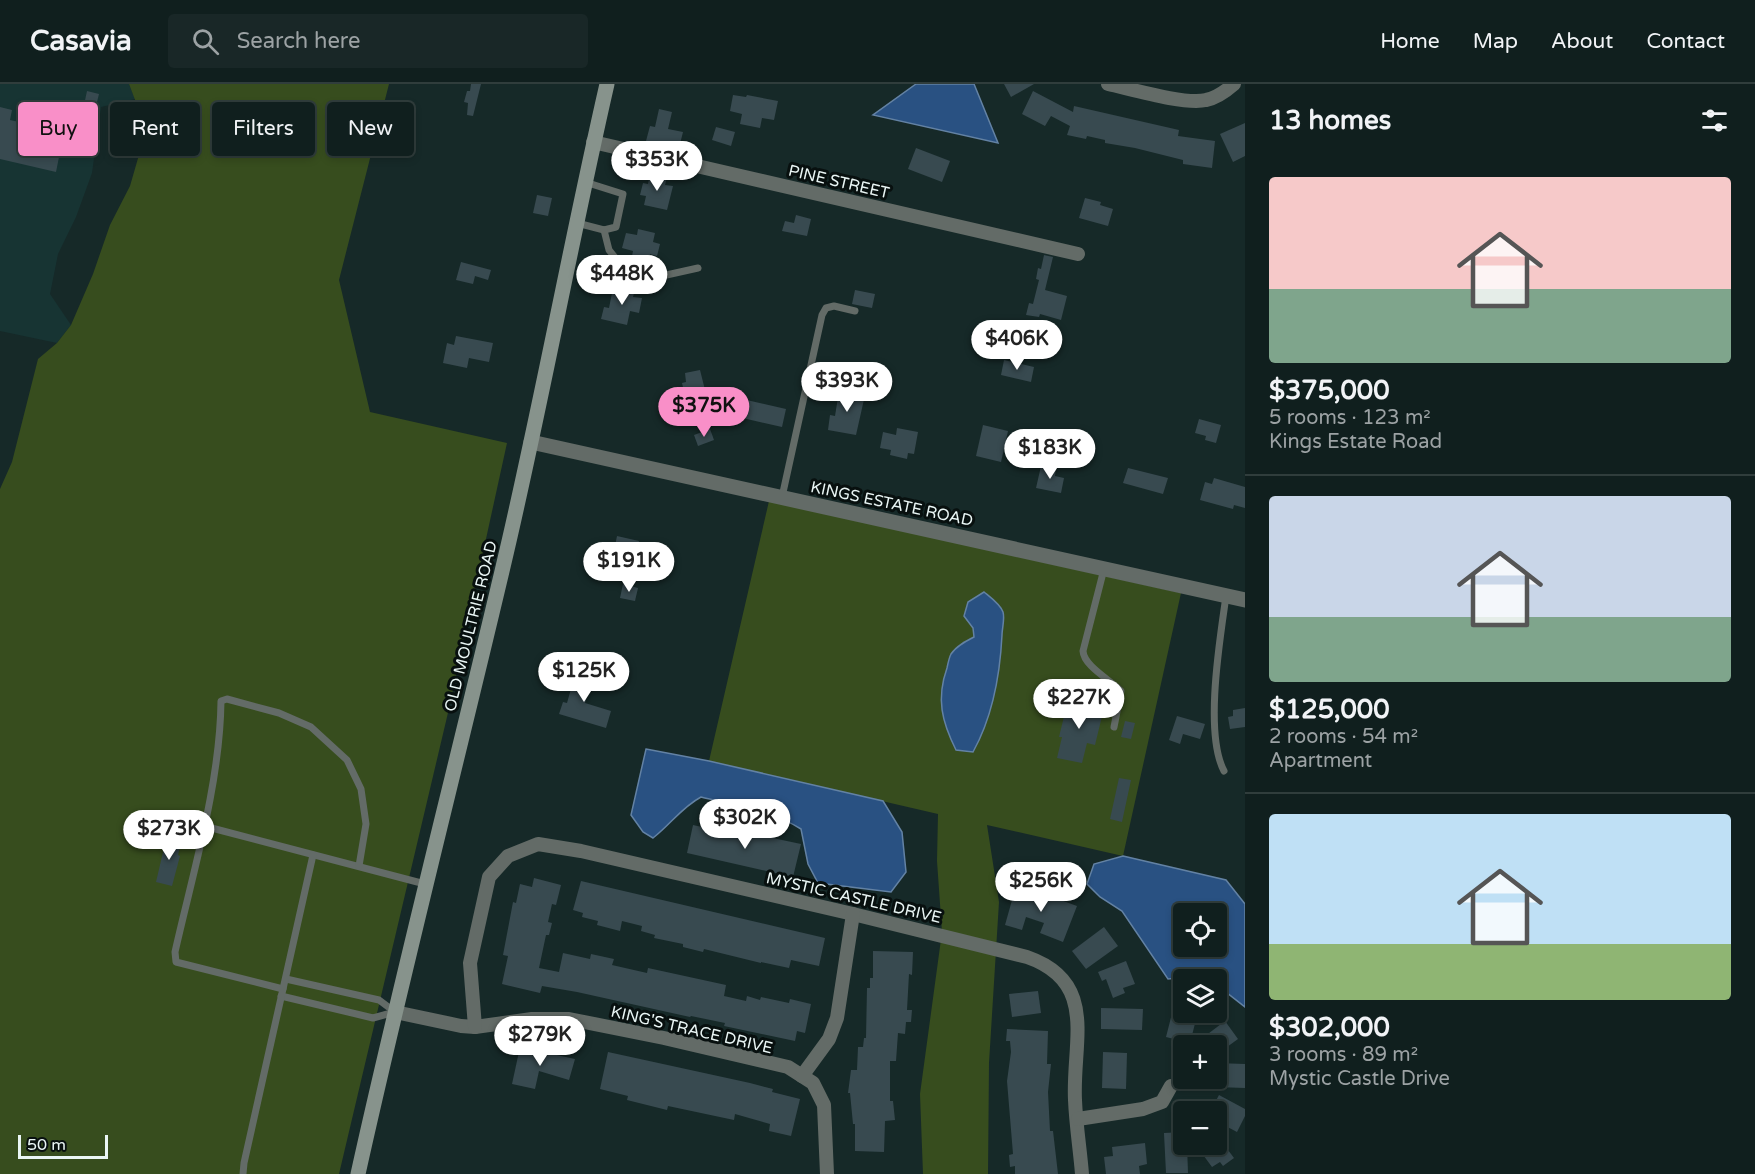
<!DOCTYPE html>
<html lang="en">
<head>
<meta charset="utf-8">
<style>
  body { margin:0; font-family:"Varela Round",sans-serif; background:#192727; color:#f1f3f6; height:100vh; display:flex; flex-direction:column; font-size:22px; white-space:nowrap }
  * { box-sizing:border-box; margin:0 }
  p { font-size:20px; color:#9ca2a4 }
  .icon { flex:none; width:33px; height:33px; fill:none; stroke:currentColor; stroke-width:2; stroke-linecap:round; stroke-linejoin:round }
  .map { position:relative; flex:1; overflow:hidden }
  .details { display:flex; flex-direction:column; background:#101f1e; width:510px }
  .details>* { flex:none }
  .hud { position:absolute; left:18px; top:18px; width:570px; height:54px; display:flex; gap:12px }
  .fabs { position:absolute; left:1173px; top:819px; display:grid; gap:12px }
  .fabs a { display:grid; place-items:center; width:54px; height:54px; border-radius:6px; background:#101f1e; box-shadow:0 3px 9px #0003,0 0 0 2px #303d3c; font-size:30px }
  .scale { position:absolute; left:18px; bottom:15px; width:90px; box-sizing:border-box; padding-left:6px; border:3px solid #eaf6f5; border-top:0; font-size:16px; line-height:21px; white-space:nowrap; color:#eaf6f5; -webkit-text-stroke:4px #08100f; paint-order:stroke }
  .price { position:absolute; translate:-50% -51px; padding:0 14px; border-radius:21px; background:#fff; color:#222; font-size:20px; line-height:39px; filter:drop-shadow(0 2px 3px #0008) }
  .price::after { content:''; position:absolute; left:50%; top:36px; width:18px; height:14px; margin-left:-9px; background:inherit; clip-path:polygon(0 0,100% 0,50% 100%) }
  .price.current { background:#f98fc8; color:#111 }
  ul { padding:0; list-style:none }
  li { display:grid; align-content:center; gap:12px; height:318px; padding:0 24px }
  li+li { border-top:2px solid #303d3c }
  li span { display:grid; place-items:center; height:186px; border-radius:6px; color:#555 }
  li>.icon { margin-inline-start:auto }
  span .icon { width:108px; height:108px; fill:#fffc; stroke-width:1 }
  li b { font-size:26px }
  h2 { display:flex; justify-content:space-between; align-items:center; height:72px; padding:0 24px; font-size:26px }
  .chip { padding:0 21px; border-radius:6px; background:#101f1e; box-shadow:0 3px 9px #0003,0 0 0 2px #303d3c; font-size:21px; line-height:54px }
  .chip.current { background:#f98fc8; color:#111 }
  header { display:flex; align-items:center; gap:36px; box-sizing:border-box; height:84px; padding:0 30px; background:#101f1e; border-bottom:2px solid #303d3c }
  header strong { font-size:28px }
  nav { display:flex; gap:33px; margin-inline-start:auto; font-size:21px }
  .search { width:420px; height:54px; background:#192727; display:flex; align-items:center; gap:15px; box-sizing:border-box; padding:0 21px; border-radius:6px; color:#9ca2a4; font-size:22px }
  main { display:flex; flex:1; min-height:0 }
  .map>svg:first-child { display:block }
  .built { fill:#173433 }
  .green { fill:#374d1e; fill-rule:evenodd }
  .water { fill:#295182; stroke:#6382a4; stroke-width:1.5; fill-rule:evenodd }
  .building { fill:#384a50 }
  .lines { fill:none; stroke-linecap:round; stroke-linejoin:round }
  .service { stroke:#636b67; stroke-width:7 }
  .minor { stroke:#636b67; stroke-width:14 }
  .tertiary { stroke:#636b67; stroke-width:15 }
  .secondary { stroke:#87938c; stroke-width:15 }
  .labels { text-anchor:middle; stroke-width:6; stroke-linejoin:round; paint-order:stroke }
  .street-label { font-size:16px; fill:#eaf6f5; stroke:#08100f }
</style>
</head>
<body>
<header>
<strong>Casavia</strong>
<div class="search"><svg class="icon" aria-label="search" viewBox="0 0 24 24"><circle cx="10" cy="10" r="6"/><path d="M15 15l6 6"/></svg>Search here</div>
<nav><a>Home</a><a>Map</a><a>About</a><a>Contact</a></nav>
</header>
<main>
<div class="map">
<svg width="1245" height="1090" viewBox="0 0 1245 1090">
  <rect width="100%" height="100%" fill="#162928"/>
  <polygon class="built" points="0,0 129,0 135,15 101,23 92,89 76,133 58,170 50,210 71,241 57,259 0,247"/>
  <g class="green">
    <polygon points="129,0 389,0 339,196 370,328 507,359 447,633 339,1090 0,1090 0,405 12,378 38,275 57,259 71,241 93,190 110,141 130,102 143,57 140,29"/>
    <path d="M769 417 1181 509 1123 772 987 741 999 818 989 979 988 1090H923L920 1010 942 848 937 777 938 730 709 677ZM968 518 1004 529 1002 549 962 559 974 553 973 544 964 532Z"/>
  </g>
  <g class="water">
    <polygon points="916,0 974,0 998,59 873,31"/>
    <path d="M984 508C990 513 1000 520 1003 528 1005 534 1002 545 1002 551 1000 592 993 632 973 668L956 666C942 638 936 615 947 584 948 579 949 574 951 570 956 562 966 557 974 553L973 544 964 532 968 518Z"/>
    <path d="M646 665 709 677 883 717 902 748 906 788 891 808 818 799 808 780 801 745C773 727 733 721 701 713 682 723 670 741 653 754L643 748 631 731Z"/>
    <path d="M1123 772 1226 796 1245 820V923L1217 901 1216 896 1190 893 1168 895 1122 827 1100 813 1087 800 1094 780ZM1184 830H1216V862H1184Z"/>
  </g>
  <g class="building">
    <polygon points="471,0 481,0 473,32 467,31 468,19 464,18 467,7 470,7"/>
    <polygon points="1004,0 1034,0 1011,13"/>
    <polygon points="87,7 99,10 92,38 81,35"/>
    <polygon points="1033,7 1073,28 1074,22 1179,46 1178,52 1215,57 1212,84 1183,80 1183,76 1135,64 1105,59 1105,56 1087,52 1086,55 1067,51 1070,42 1051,32 1045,42 1022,30"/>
    <polygon points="733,11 746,13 747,11 778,17 774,36 762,34 760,44 740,40 742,30 730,27"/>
    <polygon points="0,23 12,26 10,36 64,48 56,88 0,75"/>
    <polygon points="659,25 672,28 668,45 683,48 679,64 646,57 650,42 655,43"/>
    <polygon points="1245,39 1245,72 1233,78 1220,50"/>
    <polygon points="716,43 735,48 731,62 712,56"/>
    <polygon points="916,64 950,77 942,98 908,85"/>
    <polygon points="650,90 667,93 665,101 673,102 667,126 644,121 646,112 640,111 643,99 648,100"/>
    <polygon points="537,111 552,114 548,132 533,129"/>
    <polygon points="1085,114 1101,118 1100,121 1113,125 1108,142 1079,134"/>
    <polygon points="796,131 811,135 807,152 782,147 785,137 794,139"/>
    <polygon points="638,145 655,149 653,158 660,160 657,172 650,170 648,181 631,177 633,167 622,164 626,149 637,151"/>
    <polygon points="1044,171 1053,173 1045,206 1067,212 1061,236 1040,230 1039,233 1026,231 1029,219 1033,220 1039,196 1036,195 1038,184 1041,185"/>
    <polygon points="461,178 491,186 488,196 475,192 473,200 456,196"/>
    <polygon points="617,201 635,205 633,213 642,214 639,229 630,227 627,241 601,235 604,223 609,224 612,209 615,209"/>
    <polygon points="855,206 875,210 872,224 852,220"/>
    <polygon points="456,252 493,259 489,278 469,274 467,284 443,279 447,259 454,261"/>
    <polygon points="1004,276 1034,283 1031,298 1001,291"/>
    <polygon points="700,286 708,318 693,321 690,307 684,308 682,299 686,298 685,289"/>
    <polygon points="839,307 865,311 856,351 828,346 830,331 835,332"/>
    <polygon points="738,314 786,325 782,343 734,332"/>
    <polygon points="1199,335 1221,341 1216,359 1205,356 1206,352 1195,349"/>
    <polygon points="983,341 1008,347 1001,378 976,372"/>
    <polygon points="897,344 918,348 914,370 908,369 907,375 890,371 891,366 880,364 883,348 896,351"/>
    <polygon points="710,345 714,356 698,362 694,351"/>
    <polygon points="1041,382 1056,385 1055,392 1064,394 1061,409 1036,404"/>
    <polygon points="1128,384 1168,394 1163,410 1123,399"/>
    <polygon points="1214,394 1245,403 1245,424 1234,421 1233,425 1200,416 1205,398 1212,400"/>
    <polygon points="617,452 639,457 633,485 607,480 610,467 614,467"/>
    <polygon points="623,500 638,504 635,517 620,514"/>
    <polygon points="576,587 592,591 585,619 611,627 606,644 559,630 563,618 567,619"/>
    <polygon points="1068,616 1104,624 1095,661 1087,659 1082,679 1057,674 1062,653 1059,653"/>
    <polygon points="1245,624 1245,643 1230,645 1228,633 1233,632 1233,626"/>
    <polygon points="1177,632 1205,640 1200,655 1183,650 1180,660 1169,656"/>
    <polygon points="1125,637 1135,639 1131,655 1121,653"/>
    <polygon points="1119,694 1131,696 1122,738 1110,735"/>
    <polygon points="693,741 720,747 721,743 801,760 793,793 687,769"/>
    <polygon points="167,751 182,755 178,771 180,772 172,802 156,798"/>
    <polygon points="534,794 561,801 556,821 552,820 548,838 552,839 549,851 546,851 539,884 559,888 563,869 590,875 591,870 614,875 612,881 647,889 648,884 726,901 724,912 746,917 747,912 760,916 761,913 789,919 790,915 811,920 805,949 797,947 795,957 724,942 725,939 691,932 690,933 577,908 542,902 540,909 502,900 508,872 503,871 513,818 516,819 520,800 532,803"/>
    <polygon points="581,797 825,854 819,882 791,876 789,884 761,878 761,879 704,865 703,868 683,863 683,860 654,854 655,851 641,847 642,842 622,837 620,847 597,841 598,837 582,833 583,829 573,826"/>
    <polygon points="1016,802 1044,810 1077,822 1063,858 1040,849 1044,839 1026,833 1022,846 1005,841"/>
    <polygon points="1104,843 1118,862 1086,885 1072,867"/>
    <polygon points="873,867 913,868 912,891 909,890 907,926 912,926 911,938 906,938 905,950 898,949 896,977 890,977 890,1017 893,1017 895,1036 885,1037 884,1068 855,1067 855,1040 853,1040 850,1009 848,1009 851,986 857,986 858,963 863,963 864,954 866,954 867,904 870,904 870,894 873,894"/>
    <polygon points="1126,877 1135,900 1123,904 1125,909 1113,914 1106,895 1102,897 1098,888"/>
    <polygon points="1180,898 1184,898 1184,928 1198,928 1190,959 1166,953"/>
    <polygon points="1038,907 1041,929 1012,933 1009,910"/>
    <polygon points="1101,924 1143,925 1142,946 1101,945"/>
    <polygon points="1225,937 1238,955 1216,971 1216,962 1192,962"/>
    <polygon points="1007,945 1048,947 1047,980 1051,980 1048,1008 1050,1047 1053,1047 1058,1090 1015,1090 1015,1082 1010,1083 1009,1071 1013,1070 1007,997 1011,968 1010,957 1006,957"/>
    <polygon points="520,963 575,975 569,996 539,987 535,1005 512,1000"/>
    <polygon points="608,968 750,999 773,1005 772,1008 800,1015 791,1052 769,1047 770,1040 735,1030 734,1036 668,1022 667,1026 627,1016 628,1012 600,1005"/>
    <polygon points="1103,968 1127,969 1126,1005 1102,1004"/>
    <polygon points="1216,979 1245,980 1245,1004 1216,1003"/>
    <polygon points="1219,1011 1245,1025 1245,1032 1237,1048 1216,1037 1216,1028 1210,1028"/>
    <polygon points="1184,1048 1184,1060 1187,1060 1188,1089 1166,1089 1164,1049"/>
    <polygon points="1216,1050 1234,1074 1223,1082 1220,1078 1212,1083 1195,1060 1216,1060"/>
    <polygon points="1145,1059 1147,1080 1139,1082 1140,1090 1106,1090 1104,1073 1113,1072 1112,1063"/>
  </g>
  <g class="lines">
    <g class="service">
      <polyline points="577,139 604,146 616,143 623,110 585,98"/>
      <polyline points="604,146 609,166 617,176 632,184 662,192 698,184"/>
      <polyline points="782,413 822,231 826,224 834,222 855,227"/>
      <path d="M1104 485 1083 567C1084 582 1109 595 1121 607L1114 643"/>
      <path d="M1224 687C1204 649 1220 555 1226 512"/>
      <polyline points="204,742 425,800"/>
      <polyline points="286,895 379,916 395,928"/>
      <path d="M283 905 176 878 175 868C193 788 220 700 221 617L227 615 279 629 311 643 347 676 361 705 366 740 359 782"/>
      <polyline points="281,912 373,934 395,928"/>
      <polyline points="243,1090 244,1079 313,771"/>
    </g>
    <g class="minor">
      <path d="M1108 0C1131 5 1185 21 1206 16 1217 14 1226 7 1234 0"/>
      <polyline points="593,58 1078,170"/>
      <polyline points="395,928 461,942 475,943 532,935 569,935 664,954 788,983 813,999 824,1021 827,1090"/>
      <path d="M475 943 470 879 489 793 508 772 538 760 581 767 853 830 1027 873C1099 898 1072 958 1075 1016 1076 1041 1080 1065 1082 1090"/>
      <polyline points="802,992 829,955 837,934 853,830"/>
      <polyline points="1078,1035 1143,1025 1162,1018 1171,1002"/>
    </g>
    <polyline class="tertiary" points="531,358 1245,516"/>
    <path class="secondary" d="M358 1090C403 887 455 686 503 483 541 323 570 161 607 0"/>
  </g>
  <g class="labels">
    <g class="street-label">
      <text transform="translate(839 97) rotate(13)" y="6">PINE STREET</text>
      <text transform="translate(892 419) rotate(12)" y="6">KINGS ESTATE ROAD</text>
      <text transform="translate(470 542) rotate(-76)" y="6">OLD MOULTRIE ROAD</text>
      <text transform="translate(854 813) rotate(13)" y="6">MYSTIC CASTLE DRIVE</text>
      <text transform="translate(692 945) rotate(13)" y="6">KING'S TRACE DRIVE</text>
    </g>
  </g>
</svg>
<div class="fabs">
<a><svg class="icon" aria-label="locate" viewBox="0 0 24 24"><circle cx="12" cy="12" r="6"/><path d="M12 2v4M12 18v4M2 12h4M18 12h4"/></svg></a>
<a><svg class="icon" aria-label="layers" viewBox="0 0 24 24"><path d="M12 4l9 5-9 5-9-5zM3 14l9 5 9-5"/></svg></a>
<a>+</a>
<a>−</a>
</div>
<div class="scale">50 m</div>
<b class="price" style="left:657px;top:108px">$353K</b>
<b class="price" style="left:622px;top:222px">$448K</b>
<b class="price" style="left:1017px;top:287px">$406K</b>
<b class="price" style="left:847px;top:329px">$393K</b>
<b class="price current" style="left:704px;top:354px">$375K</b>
<b class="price" style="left:1050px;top:396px">$183K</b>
<b class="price" style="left:629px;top:509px">$191K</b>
<b class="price" style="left:584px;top:619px">$125K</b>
<b class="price" style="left:1079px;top:646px">$227K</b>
<b class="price" style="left:745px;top:766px">$302K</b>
<b class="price" style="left:169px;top:777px">$273K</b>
<b class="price" style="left:1041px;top:829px">$256K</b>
<b class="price" style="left:540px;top:983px">$279K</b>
<div class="hud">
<a class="chip current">Buy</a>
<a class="chip">Rent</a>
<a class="chip">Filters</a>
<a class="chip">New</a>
</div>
</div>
<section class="details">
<h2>13 homes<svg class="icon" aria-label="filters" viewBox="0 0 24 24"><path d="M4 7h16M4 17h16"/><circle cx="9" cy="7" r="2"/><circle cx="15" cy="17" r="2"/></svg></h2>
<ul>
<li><span style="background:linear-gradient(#f6c9c9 60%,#7fa58c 0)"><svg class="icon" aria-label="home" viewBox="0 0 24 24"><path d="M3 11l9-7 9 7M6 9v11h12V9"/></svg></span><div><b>$375,000</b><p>5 rooms · 123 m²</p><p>Kings Estate Road</p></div></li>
<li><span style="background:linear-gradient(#c9d6e8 65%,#7fa58c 0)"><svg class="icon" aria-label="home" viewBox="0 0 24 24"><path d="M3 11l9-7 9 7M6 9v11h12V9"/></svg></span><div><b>$125,000</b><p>2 rooms · 54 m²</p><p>Apartment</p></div></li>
<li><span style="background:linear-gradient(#bfe0f5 70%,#8fb573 0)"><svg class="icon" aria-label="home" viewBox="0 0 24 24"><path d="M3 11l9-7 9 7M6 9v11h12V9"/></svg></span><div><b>$302,000</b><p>3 rooms · 89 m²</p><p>Mystic Castle Drive</p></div></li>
</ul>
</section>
</main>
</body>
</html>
